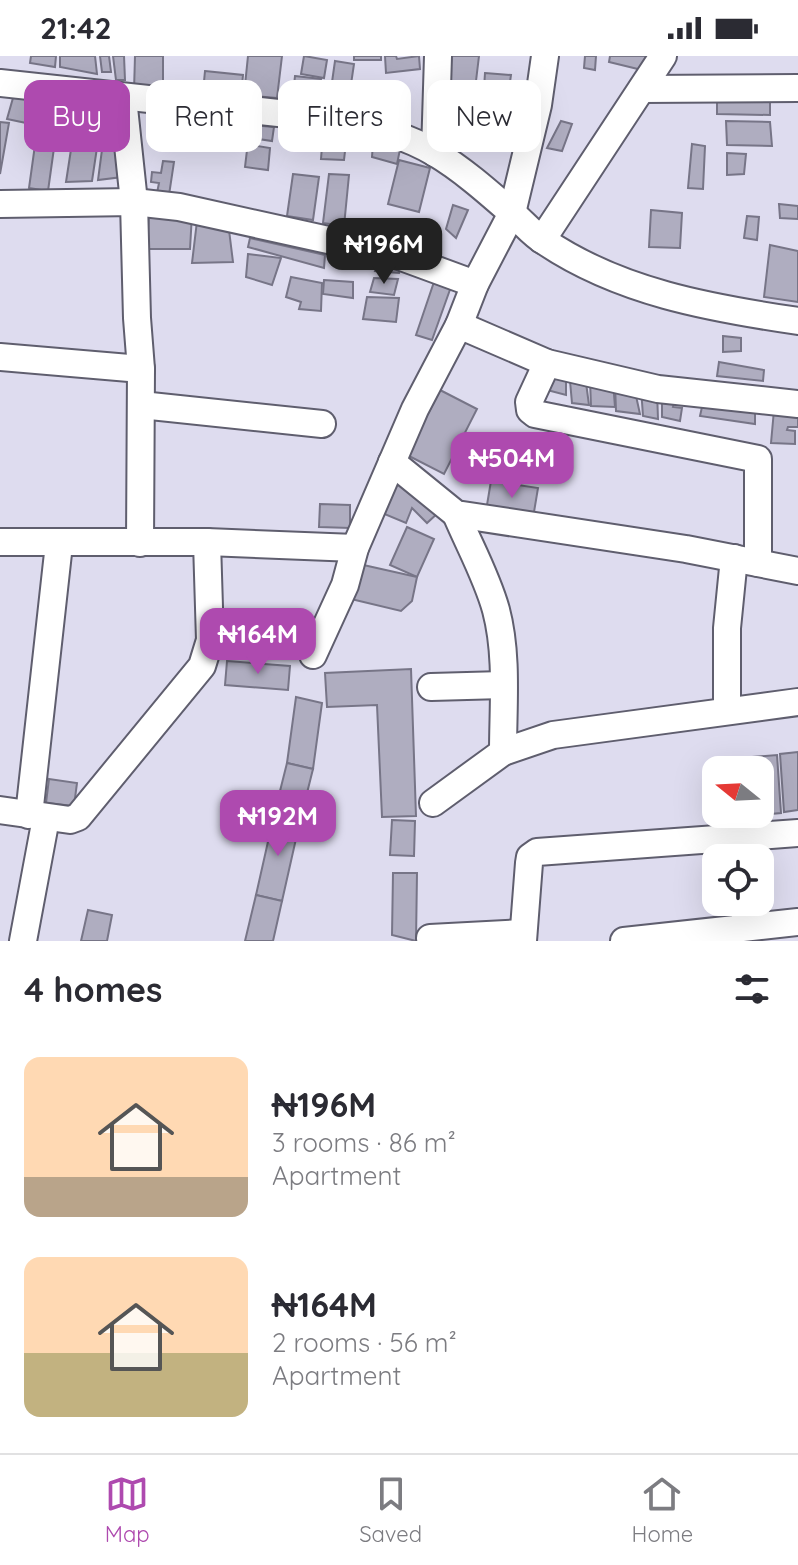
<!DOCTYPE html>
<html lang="en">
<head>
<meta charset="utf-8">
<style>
  body { margin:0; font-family:Quicksand,sans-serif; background:#f7f7f7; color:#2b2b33; height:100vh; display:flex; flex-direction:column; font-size:30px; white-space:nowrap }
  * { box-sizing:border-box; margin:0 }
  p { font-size:26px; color:#7c7c81 }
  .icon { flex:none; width:44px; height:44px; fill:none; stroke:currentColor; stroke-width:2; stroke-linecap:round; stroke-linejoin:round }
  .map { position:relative; height:885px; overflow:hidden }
  .side { display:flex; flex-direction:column; background:#fff; flex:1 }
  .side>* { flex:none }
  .guide { position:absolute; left:24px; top:24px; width:750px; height:72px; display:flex; gap:16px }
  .needle { width:52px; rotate:288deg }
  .fabs { position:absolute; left:702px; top:700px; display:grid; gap:16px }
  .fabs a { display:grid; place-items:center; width:72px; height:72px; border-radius:16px; background:#fff; box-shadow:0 8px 32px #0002; font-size:40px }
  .price { position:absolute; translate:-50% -68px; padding:0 18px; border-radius:16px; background:#ae4aaf; color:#fff; font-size:26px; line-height:52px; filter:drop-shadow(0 2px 4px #0008) }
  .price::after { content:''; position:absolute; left:50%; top:48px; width:24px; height:18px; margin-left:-12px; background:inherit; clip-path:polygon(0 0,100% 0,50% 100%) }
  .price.selected { background:#222; color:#fff }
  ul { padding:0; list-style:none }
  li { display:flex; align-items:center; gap:24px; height:200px; padding:0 24px }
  li span { display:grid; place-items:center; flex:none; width:224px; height:160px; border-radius:16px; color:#555 }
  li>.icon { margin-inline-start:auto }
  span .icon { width:96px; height:96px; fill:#fffc; stroke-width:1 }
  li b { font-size:34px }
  h2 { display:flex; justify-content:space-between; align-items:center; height:96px; padding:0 24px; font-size:34px }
  .tag { padding:0 28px; border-radius:16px; background:#fff; box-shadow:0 8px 32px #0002; font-size:28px; line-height:72px }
  .tag.selected { background:#ae4aaf; color:#fff }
  .status { display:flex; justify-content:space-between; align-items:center; height:56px; padding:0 40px; background:#fff; direction:ltr }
  .status svg { height:22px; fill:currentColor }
  .tab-bar { display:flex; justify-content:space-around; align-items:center; height:112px; border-top:2px solid #e1e1e2; background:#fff; font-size:22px; color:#7c7c81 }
  .tab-bar a { display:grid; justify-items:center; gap:4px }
  .tab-bar .selected { color:#ae4aaf }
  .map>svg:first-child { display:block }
  .building { fill:#afadc0; stroke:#777587; stroke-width:2 }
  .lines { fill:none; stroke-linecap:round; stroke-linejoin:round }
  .minor-casing { stroke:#5f5e6e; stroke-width:30 }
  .minor { stroke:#fff; stroke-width:26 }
</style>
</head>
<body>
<div class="status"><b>21:42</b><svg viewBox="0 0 49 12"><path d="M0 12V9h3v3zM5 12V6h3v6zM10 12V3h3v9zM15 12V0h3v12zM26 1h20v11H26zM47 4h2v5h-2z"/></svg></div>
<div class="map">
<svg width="798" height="885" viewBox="0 0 798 885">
  <rect width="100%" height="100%" fill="#dedcef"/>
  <g class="building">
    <polygon points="31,0 56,0 55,11 30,7"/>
    <polygon points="60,0 95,0 97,18 60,11"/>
    <polygon points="100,0 109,0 111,16 102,16"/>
    <polygon points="113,0 124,0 125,24 116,24"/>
    <polygon points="135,0 163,0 163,35 134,35"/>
    <polygon points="248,0 282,0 277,42 244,39"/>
    <polygon points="304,0 327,4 324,22 301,18"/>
    <rect x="354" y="0" width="27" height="4"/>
    <polygon points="385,0 396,0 397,3 419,0 420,13 386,17"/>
    <polygon points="446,0 479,0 476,25 447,30"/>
    <polygon points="585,0 596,0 595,14 584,12"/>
    <polygon points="610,0 647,0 642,14 609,6"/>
    <polygon points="335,5 354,8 350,35 331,33"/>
    <polygon points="205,15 243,19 241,40 203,36"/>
    <polygon points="485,17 511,19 507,47 483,48"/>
    <polygon points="295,20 321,23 319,41 293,38"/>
    <polygon points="476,32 474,70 450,70 452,36"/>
    <polygon points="15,35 39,39 31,68 7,63"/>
    <polygon points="717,35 770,36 770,59 717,58"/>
    <polygon points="104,45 92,125 66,126 78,48"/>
    <polygon points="117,46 122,121 98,124 108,48"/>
    <polygon points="52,64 74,68 72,82 49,78"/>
    <polygon points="561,65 572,68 562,95 547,92"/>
    <polygon points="726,65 770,66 772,90 727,89"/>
    <polygon points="0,66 9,67 0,118"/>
    <polygon points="367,68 403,79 397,108 372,101 373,87 365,84"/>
    <polygon points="250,69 274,71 272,85 258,83 257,90 270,92 268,114 245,111"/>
    <polygon points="323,77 347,78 344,104 321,103"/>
    <polygon points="692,88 705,90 703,133 688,132"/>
    <polygon points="35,89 54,92 48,135 29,132"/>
    <polygon points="727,97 746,98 744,118 727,119"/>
    <polygon points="399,104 430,112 419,156 388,148"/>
    <polygon points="163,105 174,106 169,139 157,137 159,127 151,126 152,116 161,117"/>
    <polygon points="293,118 319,121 313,164 287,160"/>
    <polygon points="329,118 349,119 344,170 323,167"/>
    <polygon points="779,148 798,150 798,163 780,162"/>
    <polygon points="453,149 468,154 456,182 446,173"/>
    <polygon points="651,154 682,157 680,192 649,191"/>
    <polygon points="149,158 192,158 190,193 147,193"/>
    <polygon points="747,160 759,161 757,184 744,182"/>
    <polygon points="197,165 228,166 233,206 192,207"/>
    <polygon points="250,182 325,199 324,212 248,191"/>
    <polygon points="770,189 798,195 798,246 764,241"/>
    <polygon points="248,198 281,202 272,229 246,221"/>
    <polygon points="380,199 402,204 399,217 375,215"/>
    <polygon points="291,221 322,227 321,255 299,253 301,246 286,241"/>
    <polygon points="374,222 398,223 394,239 370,236"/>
    <polygon points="435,223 452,228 432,284 416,279"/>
    <polygon points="324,224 353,226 353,242 323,238"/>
    <polygon points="367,241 399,242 396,266 363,263"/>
    <polygon points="723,280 741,282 741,295 723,296"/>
    <polygon points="719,306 764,314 763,325 717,320"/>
    <polygon points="549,313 566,316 566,339 547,334"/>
    <polygon points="585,319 589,349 572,347 570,325"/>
    <polygon points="590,324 613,326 615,351 591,350"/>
    <polygon points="615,328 634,331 640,358 616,355"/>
    <polygon points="641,332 657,335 658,363 643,360"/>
    <polygon points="440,334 477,353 444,418 407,399"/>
    <polygon points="662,338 675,343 673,351 682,352 680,365 662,361"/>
    <polygon points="755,346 755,368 700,360 702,351"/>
    <polygon points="774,354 798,356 798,371 788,371 787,374 795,375 795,388 771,387"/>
    <polygon points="398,416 439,456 427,467 412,452 406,467 382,457"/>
    <polygon points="491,425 538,432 533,462 486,455"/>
    <polygon points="320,448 350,449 350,472 319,471"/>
    <polygon points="407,471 434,483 417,521 390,509"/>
    <polygon points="359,508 417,521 412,545 401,555 351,543"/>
    <polygon points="227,605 290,610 288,634 225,629"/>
    <polygon points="411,613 416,760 382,761 377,649 327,651 325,617"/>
    <polygon points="296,641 322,647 313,713 287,707"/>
    <polygon points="798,696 798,754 784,756 780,698"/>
    <polygon points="777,699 781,757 758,759 760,758 760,714 754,714 753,701"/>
    <polygon points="747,701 748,714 724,714 723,704"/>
    <polygon points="287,707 313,713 300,765 274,759"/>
    <polygon points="49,723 77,727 74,750 46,747"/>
    <polygon points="274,759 300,765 282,845 256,839"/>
    <polygon points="392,764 415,765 414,800 390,799"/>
    <polygon points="393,817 417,817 416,885 392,879"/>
    <polygon points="256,839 282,845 273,885 245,885"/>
    <polygon points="88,854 112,859 107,885 81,885"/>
  </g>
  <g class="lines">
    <g class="minor-casing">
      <g id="minor">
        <path d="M0 27 343 64C375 72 407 80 435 97 462 113 488 136 512 157 523 166 532 178 544 185 619 236 710 252 798 265"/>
        <polyline points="642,33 798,32"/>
        <polyline points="123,42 134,146 137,262 141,313 140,487"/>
        <polyline points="435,97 438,0"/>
        <polyline points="0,148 134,146 179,151 396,199 475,228"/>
        <polyline points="542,184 663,0"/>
        <polyline points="459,269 547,307 658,333 798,348"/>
        <polyline points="0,301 141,313"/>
        <polyline points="547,307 529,346 530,354 535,358 758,403 758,507"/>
        <polyline points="141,349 322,368"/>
        <polyline points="392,406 456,458 686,493 798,515"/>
        <path d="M456 458C469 489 487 521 496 554 508 599 503 650 503 696"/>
        <polyline points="0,486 207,486 355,492"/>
        <polyline points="313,599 345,529 355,492 415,353 459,269 475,228 512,157 538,49 545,0"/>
        <polyline points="431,631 503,629"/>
        <polyline points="727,655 727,572 734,502"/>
        <polyline points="433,747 503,696 553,679 798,646"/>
        <polyline points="0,754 70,764 78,761 202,610 210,584 207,486"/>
        <polyline points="29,759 59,488"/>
        <polyline points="744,846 746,871"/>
        <polyline points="430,882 523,877"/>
        <polyline points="23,885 46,762"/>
        <polyline points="523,885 529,807 530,801 537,796 798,777"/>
        <polyline points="624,885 798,866"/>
      </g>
    </g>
    <use href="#minor" class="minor"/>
  </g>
</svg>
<div class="fabs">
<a><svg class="needle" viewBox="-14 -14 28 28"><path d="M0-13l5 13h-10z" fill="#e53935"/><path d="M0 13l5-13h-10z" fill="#7c7c81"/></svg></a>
<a><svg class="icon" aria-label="locate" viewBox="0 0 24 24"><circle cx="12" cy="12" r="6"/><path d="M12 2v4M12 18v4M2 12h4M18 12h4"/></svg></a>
</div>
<b class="price selected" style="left:384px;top:230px">₦196M</b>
<b class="price" style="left:512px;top:444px">₦504M</b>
<b class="price" style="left:258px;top:620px">₦164M</b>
<b class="price" style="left:278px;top:802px">₦192M</b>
<div class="guide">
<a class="tag selected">Buy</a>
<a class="tag">Rent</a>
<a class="tag">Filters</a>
<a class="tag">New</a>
</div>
</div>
<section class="side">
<h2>4 homes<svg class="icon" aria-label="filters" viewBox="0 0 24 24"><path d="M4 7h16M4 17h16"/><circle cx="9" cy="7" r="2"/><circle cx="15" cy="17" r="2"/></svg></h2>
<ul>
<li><span style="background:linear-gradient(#ffd9b3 75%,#b9a48a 0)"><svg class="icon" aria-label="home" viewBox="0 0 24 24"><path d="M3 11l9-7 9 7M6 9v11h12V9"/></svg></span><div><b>₦196M</b><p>3 rooms · 86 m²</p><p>Apartment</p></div></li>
<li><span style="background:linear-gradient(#ffd9b3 60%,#c2b280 0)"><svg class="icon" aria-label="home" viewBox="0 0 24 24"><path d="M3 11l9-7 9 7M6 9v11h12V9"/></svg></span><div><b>₦164M</b><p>2 rooms · 56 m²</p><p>Apartment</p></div></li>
</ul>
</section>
<nav class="tab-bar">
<a class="selected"><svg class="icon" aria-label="map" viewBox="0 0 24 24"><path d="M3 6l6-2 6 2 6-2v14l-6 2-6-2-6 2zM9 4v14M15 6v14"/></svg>Map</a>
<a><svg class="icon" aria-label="saved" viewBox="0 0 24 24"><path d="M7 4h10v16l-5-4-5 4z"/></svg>Saved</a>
<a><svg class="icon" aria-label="home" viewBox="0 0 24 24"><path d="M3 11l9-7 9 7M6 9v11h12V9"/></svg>Home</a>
</nav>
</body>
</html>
